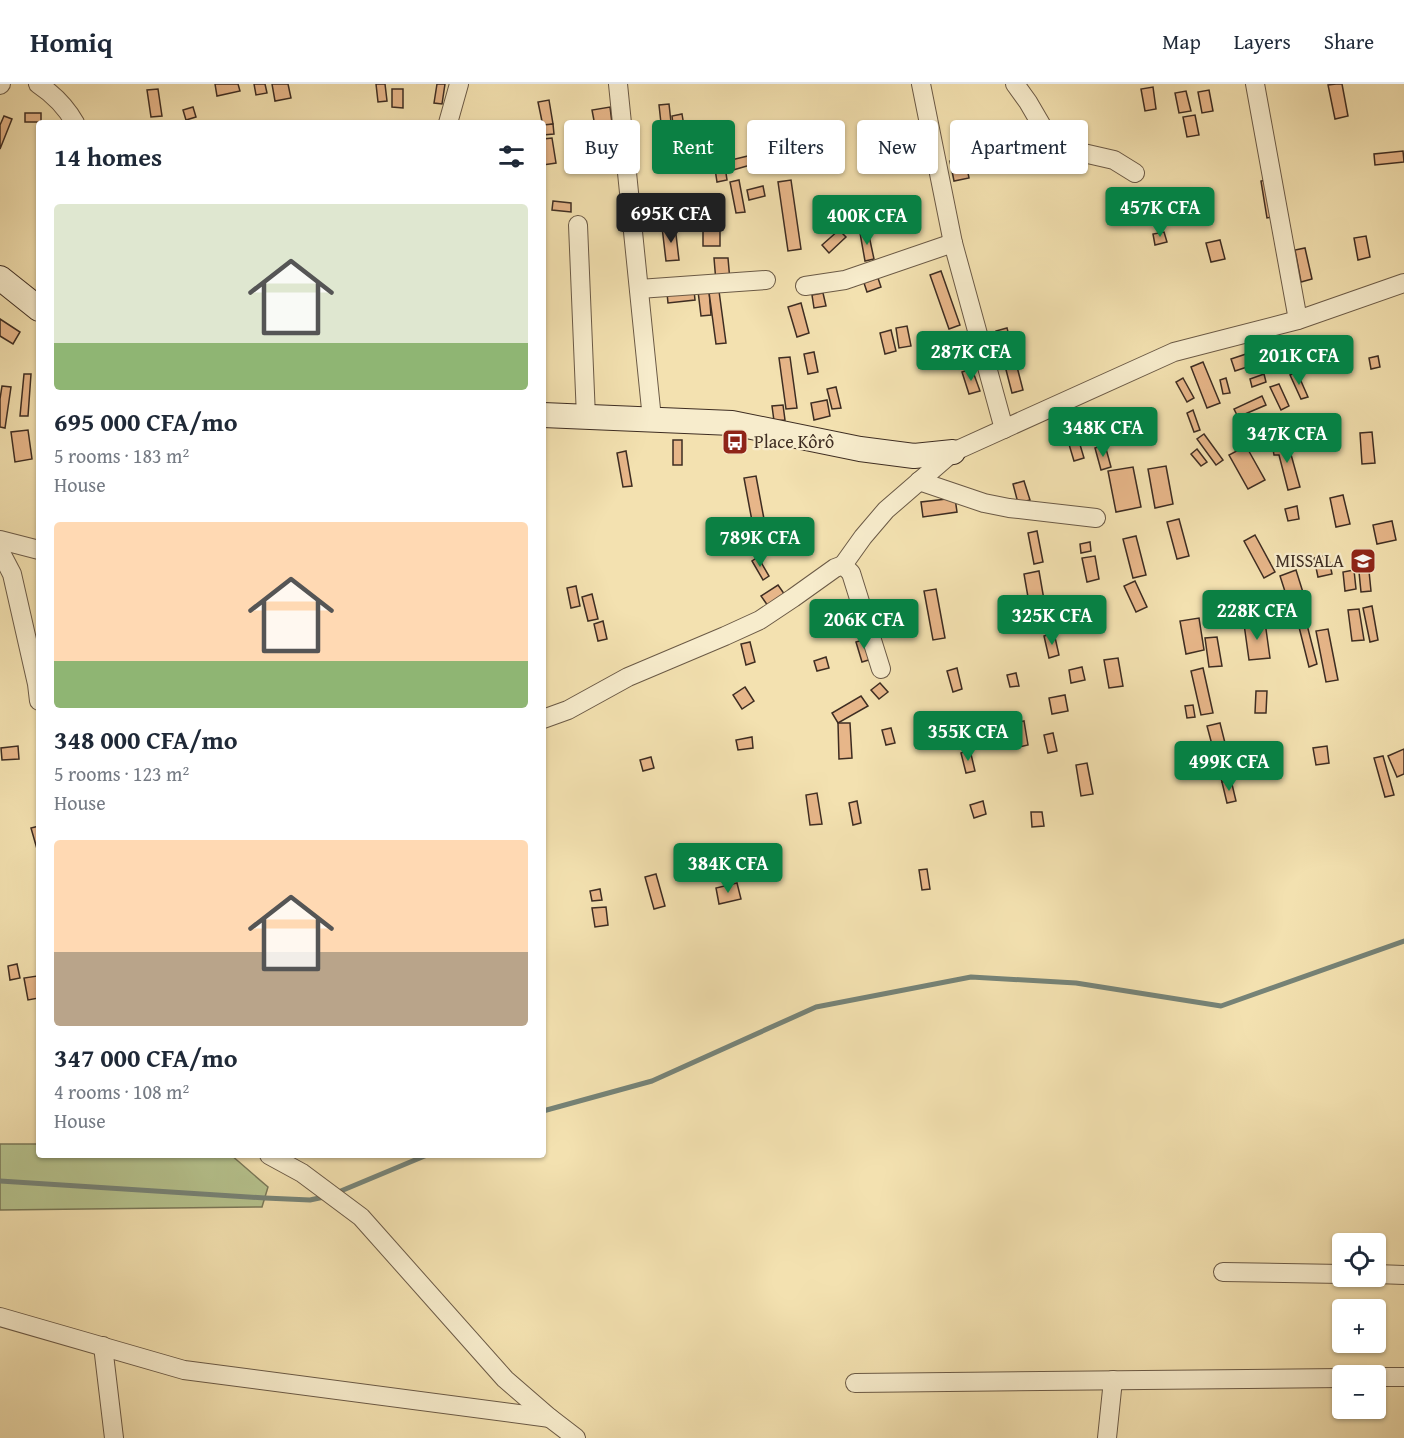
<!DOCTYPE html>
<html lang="en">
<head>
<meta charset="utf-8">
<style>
  body { margin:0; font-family:"Gentium Book Plus",serif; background:#f2f2f3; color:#1f2937; height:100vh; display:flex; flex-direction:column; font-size:22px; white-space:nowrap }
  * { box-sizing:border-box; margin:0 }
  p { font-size:20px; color:#747a83 }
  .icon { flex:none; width:33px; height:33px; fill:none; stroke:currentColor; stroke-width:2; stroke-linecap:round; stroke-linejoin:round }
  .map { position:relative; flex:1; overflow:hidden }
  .drawer { position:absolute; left:36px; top:36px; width:510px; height:1038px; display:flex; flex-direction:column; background:#fff; border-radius:6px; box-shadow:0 2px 4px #0004 }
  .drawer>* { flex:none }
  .hud { position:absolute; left:564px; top:36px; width:570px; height:54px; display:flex; gap:12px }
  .controls { position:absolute; left:1332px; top:1149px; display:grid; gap:12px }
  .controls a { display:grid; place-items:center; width:54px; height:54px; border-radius:6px; background:#fff; box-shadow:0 2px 4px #0004; font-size:30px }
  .price { position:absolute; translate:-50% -51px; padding:0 14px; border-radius:6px; background:#0b8043; color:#fff; font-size:20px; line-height:39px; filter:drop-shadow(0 2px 3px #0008) }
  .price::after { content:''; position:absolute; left:50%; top:36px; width:18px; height:14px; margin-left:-9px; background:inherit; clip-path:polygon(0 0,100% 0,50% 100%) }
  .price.on { background:#222; color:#fff }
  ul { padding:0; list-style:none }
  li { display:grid; align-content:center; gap:12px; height:318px; padding:0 18px }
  li span { display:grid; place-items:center; height:186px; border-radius:6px; color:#555 }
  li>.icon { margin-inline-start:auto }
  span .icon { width:108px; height:108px; fill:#fffc; stroke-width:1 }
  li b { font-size:26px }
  h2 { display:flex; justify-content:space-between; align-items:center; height:72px; padding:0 18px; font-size:26px }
  .pill { padding:0 21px; border-radius:6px; background:#fff; box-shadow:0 2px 4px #0004; font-size:21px; line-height:54px }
  .pill.on { background:#0b8043; color:#fff }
  header { display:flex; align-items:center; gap:36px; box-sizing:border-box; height:84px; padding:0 30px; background:#fff; border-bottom:2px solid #e0e1e3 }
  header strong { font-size:28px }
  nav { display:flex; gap:33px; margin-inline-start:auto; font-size:21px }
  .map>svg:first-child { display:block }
  .green { fill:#b6c38e; stroke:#7a7858; stroke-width:1.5 }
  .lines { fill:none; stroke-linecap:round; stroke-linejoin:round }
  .stream { stroke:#768377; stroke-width:5 }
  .building { fill:#e7b689; stroke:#3e2d22; stroke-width:1.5 }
  .street-casing { stroke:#6b5a46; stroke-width:20 }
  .secondary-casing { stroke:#3e2d22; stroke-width:26 }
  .street { stroke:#f7eccc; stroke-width:18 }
  .secondary { stroke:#f7eccc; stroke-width:24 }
  .labels { text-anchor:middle; stroke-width:4.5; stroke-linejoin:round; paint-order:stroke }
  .poi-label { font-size:18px; fill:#3e2d22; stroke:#f7eccc; text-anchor:start }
</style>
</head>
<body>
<header>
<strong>Homiq</strong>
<nav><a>Map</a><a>Layers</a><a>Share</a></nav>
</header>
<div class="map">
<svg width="1404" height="1354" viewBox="0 0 1404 1354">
  <rect width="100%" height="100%" fill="#f3e1b0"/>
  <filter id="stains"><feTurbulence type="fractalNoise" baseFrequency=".00333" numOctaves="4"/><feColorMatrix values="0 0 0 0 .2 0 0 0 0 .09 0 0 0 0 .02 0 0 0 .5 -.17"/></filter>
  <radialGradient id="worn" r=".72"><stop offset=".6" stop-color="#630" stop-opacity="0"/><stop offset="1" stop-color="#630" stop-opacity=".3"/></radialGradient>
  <polygon class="green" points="0,1060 39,1060 39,1071 231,1071 268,1103 262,1123 0,1126"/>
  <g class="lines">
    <g class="stream">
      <polyline points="543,1027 652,997 816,923 971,893 1076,899 1221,922 1404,857"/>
      <polyline points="0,1097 265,1114 310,1116 324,1113"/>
      <polyline points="336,1109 427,1071"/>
    </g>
  </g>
  <g class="building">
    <polygon points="215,0 238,0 240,7 217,12"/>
    <polygon points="254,0 265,0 267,9 256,11"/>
    <polygon points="272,0 288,0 291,14 275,17"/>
    <polygon points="376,0 385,0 387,17 378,18"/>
    <polygon points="437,0 445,0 442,20 434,19"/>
    <polygon points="1336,0 1342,0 1348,32 1335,35 1328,1"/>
    <polygon points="1153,3 1156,25 1145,27 1141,5"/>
    <polygon points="158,5 162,32 151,33 147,6"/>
    <polygon points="392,5 403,5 403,24 392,23"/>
    <polygon points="1209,6 1213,27 1202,29 1198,8"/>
    <polygon points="1186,7 1191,27 1179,29 1175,9"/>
    <polygon points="549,16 553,40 543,42 538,18"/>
    <polygon points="669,20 675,75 665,76 659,21"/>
    <polygon points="193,23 196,33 186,36 183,26"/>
    <polygon points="610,23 612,39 595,42 592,26"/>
    <rect x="25" y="29" width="16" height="9"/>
    <polygon points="682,30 686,54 675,56 672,32"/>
    <polygon points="1195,31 1199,51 1187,53 1183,33"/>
    <polygon points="4,32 12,35 0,65 0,41"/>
    <polygon points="553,40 554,50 543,51 543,41"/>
    <polygon points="887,46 899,86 888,89 877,48"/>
    <polygon points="552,54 556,79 543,81 543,55"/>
    <polygon points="1403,67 1404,78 1375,81 1374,70"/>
    <polygon points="752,71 754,80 733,86 731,76"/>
    <polygon points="965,74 969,94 954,97 950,77"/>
    <polygon points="724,76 727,96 717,98 714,78"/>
    <polygon points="1271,95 1278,132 1267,134 1261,97"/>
    <polygon points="739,96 745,128 736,129 730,98"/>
    <polygon points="791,96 801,165 788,167 778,98"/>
    <polygon points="763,102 765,112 749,116 747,106"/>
    <polygon points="1166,110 1170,130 1162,131 1157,112"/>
    <polygon points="553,117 571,119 571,128 552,126"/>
    <rect x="703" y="136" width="17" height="26"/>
    <polygon points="675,142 679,176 666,177 662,143"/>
    <polygon points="839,146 846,153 829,169 822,161"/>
    <polygon points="868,147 874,175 865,177 860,149"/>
    <polygon points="1164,148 1167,158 1155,161 1153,150"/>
    <polygon points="1366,152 1370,173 1358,176 1354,154"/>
    <polygon points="1220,156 1225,175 1211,178 1206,159"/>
    <polygon points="1305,164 1312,195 1301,198 1295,166"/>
    <polygon points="714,174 728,174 730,197 716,198"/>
    <polygon points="941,187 960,241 949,245 930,191"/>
    <polygon points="878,194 881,203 867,208 864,199"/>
    <polygon points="694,206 695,216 668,219 667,209"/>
    <polygon points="698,207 709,207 711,231 701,232"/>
    <polygon points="719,207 726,259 716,260 709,208"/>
    <polygon points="823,209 826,222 814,224 812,211"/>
    <polygon points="801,219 809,249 797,253 788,223"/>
    <polygon points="0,235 20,248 13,260 0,252"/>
    <polygon points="907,242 911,262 899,264 896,244"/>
    <polygon points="1007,244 1023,306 1012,309 996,247"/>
    <polygon points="891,246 896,267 885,270 880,249"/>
    <polygon points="1255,267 1259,279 1235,287 1231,275"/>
    <polygon points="814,268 818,288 808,290 804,270"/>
    <polygon points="1378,272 1380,283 1371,285 1369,274"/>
    <polygon points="790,273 797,324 786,325 779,274"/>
    <polygon points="1203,278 1220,319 1207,324 1191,283"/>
    <polygon points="972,285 980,307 969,310 962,288"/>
    <polygon points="1297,288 1308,313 1301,315 1290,291"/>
    <polygon points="24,290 31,290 28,332 20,332"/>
    <polygon points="1264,290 1266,298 1252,303 1250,295"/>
    <polygon points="1183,294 1194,314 1187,318 1176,298"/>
    <polygon points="1226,294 1230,309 1223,310 1220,296"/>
    <polygon points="1279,300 1289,322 1281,326 1270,303"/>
    <polygon points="2,302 11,303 5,344 0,343 0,315"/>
    <polygon points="836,303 841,324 832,325 827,305"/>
    <polygon points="1262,312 1266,321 1238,333 1234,325"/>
    <polygon points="827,316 830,332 814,336 811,319"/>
    <polygon points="783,321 785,336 774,337 772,322"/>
    <polygon points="1193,326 1200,346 1194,348 1187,329"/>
    <polygon points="1258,332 1264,344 1253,350 1247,337"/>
    <polygon points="1100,337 1103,352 1090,354 1087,339"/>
    <polygon points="28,346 32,375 15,378 11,348"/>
    <polygon points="1372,348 1375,379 1362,380 1360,349"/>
    <polygon points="1204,350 1223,376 1216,381 1197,355"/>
    <polygon points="1078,354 1084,374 1074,377 1068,357"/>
    <rect x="673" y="356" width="9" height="25"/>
    <polygon points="1287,356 1300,403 1288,406 1279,371 1274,371 1272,359"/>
    <polygon points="1105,361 1111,383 1101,386 1095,364"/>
    <polygon points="1246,362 1265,396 1248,405 1229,371"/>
    <polygon points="1197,365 1207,378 1201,382 1191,370"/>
    <polygon points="626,367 632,402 623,403 617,369"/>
    <polygon points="1166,382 1173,420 1155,424 1148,385"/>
    <polygon points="1133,383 1141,423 1116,428 1108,387"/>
    <polygon points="756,392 764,435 752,437 744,394"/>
    <polygon points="1024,397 1030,416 1018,419 1013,400"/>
    <polygon points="1343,411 1350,440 1336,443 1330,414"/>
    <polygon points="955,414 957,428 923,433 921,418"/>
    <polygon points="1297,422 1299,435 1288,437 1285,425"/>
    <polygon points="1179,435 1189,472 1177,475 1167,438"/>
    <polygon points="1392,437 1396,456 1377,460 1373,441"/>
    <polygon points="1037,447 1043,478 1034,480 1028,449"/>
    <polygon points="1255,451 1275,488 1264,494 1244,457"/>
    <polygon points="1136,452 1146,491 1133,494 1123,455"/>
    <polygon points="1090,458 1091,467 1081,469 1080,460"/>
    <polygon points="1367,467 1371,507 1361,508 1357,468"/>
    <polygon points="1328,471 1332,490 1318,493 1314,474"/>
    <polygon points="1095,472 1099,495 1087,498 1082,474"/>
    <polygon points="758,473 769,492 763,496 752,477"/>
    <polygon points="1296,486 1306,518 1290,523 1280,492"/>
    <polygon points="1354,486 1356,505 1345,507 1343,488"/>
    <polygon points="1039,487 1047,533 1032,536 1024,490"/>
    <polygon points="1135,497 1147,523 1136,528 1124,502"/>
    <polygon points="778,501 785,511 768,522 761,512"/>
    <polygon points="576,502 580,522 571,524 567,504"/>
    <polygon points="936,505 945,554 933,556 924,507"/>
    <polygon points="592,510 598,535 588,537 582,513"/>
    <polygon points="1259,511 1261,521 1230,527 1228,518"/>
    <polygon points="1372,522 1378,556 1370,558 1363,524"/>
    <polygon points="1359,525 1364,556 1352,557 1348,526"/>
    <polygon points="1199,534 1204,566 1186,570 1180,537"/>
    <polygon points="603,537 607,555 598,557 594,540"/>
    <polygon points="1306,537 1317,580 1309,583 1298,539"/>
    <polygon points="1265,538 1270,574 1249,576 1244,540"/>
    <polygon points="1328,545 1338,596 1326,598 1316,547"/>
    <polygon points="1054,549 1059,571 1049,574 1044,552"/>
    <polygon points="1217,553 1222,582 1209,583 1205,554"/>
    <polygon points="866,555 872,575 862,578 856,558"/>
    <polygon points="750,558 755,578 746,581 741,560"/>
    <polygon points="826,573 829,584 817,587 814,577"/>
    <polygon points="1118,574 1123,602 1109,604 1104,576"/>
    <polygon points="1082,583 1085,596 1071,599 1069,586"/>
    <polygon points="957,584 962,605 953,608 947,587"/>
    <polygon points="1203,584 1213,629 1201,631 1191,587"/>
    <polygon points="1016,589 1019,602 1010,603 1007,591"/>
    <polygon points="880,599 888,608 879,615 871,606"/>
    <polygon points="745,603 754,617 742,625 733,611"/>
    <polygon points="1256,607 1267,607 1266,629 1255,629"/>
    <polygon points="1065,611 1068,627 1052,630 1049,614"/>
    <polygon points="861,612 868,622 838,639 832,629"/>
    <polygon points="1193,621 1195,633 1187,634 1185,622"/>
    <polygon points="1024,637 1028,661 1019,663 1015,639"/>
    <polygon points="838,639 850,639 852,674 839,675"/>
    <polygon points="1220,639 1234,695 1222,698 1207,642"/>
    <polygon points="891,644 895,659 886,661 882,646"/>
    <polygon points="1053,649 1057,667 1048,669 1044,651"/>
    <polygon points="752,653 753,664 738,666 736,656"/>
    <polygon points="18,662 19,675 2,676 1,664"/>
    <polygon points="1327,662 1329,679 1316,681 1313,664"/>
    <polygon points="1404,665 1404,690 1397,693 1388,672"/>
    <polygon points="970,666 975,687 966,689 961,669"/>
    <polygon points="1383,672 1394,711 1385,713 1374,674"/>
    <polygon points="651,673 654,684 643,687 640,676"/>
    <polygon points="1087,679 1093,710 1081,712 1076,681"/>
    <polygon points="1231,696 1236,717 1227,719 1222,698"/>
    <polygon points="817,709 822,740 810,741 806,711"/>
    <polygon points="857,717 861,739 853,741 849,719"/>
    <polygon points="983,717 986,730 974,734 970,721"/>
    <polygon points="1031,728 1042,728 1044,742 1032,743"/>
    <polygon points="39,742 39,764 37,765 31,744"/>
    <polygon points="927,785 930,805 922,806 919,786"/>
    <polygon points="656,790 665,822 654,825 645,793"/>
    <polygon points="737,799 741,815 719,820 716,804"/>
    <polygon points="600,805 602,816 592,817 590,807"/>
    <polygon points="606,823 608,841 595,843 592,824"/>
    <polygon points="17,880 20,894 10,896 8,882"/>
    <polygon points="37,892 39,914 28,916 24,894"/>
  </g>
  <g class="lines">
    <g class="street-casing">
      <g id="street">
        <path d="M38 0C53 10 66 23 75 39"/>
        <polyline points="618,0 652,335"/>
        <polyline points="921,0 953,159 1004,345"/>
        <polyline points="1015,0 1028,18 1049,54 1066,65 1114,76 1135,89"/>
        <polyline points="1255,0 1298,236"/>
        <polyline points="0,1 1,0"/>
        <polyline points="448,39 459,0"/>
        <polyline points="578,141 586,333"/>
        <polyline points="805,202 845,196 953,159"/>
        <polyline points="639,205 766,196"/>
        <polyline points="919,397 984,419 1009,424 1096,434"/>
        <polyline points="0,456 39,466"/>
        <polyline points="0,467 12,490 37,600 39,617"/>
        <polyline points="843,481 863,453 886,426 953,368 1174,268 1298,236 1404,199"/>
        <polyline points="543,635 568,626 628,593 725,552 760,536 793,514 835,484 843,481 851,489 881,585"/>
        <polyline points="269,1071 302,1089 361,1133 505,1295 550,1334 576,1354"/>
        <polyline points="1223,1188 1342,1190"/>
        <polyline points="1376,1190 1404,1191"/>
        <polyline points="0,1233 184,1286 550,1334"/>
        <polyline points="103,1262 114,1354"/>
        <polyline points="1376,1293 1404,1293"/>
        <polyline points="855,1299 1342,1294"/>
        <polyline points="1107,1354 1113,1296"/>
      </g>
    </g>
    <g class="secondary-casing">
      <g id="secondary">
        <polyline points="0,194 39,225"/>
        <polyline points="543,331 732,339 860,365 914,372 953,368"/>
      </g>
    </g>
    <use href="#street" class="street"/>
    <use href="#secondary" class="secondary"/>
  </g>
  <defs>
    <g id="bus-square" transform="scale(1.35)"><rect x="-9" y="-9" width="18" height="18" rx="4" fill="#8f2418" stroke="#f7eccc"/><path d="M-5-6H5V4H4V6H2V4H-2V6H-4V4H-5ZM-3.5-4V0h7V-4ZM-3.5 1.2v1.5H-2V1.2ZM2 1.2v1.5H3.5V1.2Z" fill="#fff"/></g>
    <g id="school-square" transform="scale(1.35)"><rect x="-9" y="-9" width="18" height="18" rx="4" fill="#8f2418" stroke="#f7eccc"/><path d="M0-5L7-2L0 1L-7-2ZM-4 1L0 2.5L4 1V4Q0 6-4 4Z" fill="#fff"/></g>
  </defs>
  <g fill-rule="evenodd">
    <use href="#bus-square" x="735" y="358"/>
    <use href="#school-square" x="1363" y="477"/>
  </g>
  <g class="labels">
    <g class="poi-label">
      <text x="754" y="364">Place Kôrô</text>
      <text x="1344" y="483" text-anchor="end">MISSALA</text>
    </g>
  </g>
  <rect width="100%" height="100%" filter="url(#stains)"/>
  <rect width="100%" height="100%" fill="url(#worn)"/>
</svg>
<div class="controls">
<a><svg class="icon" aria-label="locate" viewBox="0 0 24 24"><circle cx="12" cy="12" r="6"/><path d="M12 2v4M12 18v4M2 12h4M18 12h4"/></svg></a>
<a>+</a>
<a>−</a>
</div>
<b class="price" style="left:1160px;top:154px">457K CFA</b>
<b class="price on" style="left:671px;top:160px">695K CFA</b>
<b class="price" style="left:867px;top:162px">400K CFA</b>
<b class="price" style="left:971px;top:298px">287K CFA</b>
<b class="price" style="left:1299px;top:302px">201K CFA</b>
<b class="price" style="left:1103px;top:374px">348K CFA</b>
<b class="price" style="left:1287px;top:380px">347K CFA</b>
<b class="price" style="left:760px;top:484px">789K CFA</b>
<b class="price" style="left:1257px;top:557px">228K CFA</b>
<b class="price" style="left:1052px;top:562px">325K CFA</b>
<b class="price" style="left:864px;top:566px">206K CFA</b>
<b class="price" style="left:968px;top:678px">355K CFA</b>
<b class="price" style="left:1229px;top:708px">499K CFA</b>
<b class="price" style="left:728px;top:810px">384K CFA</b>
<div class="hud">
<a class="pill">Buy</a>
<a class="pill on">Rent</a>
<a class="pill">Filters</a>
<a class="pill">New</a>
<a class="pill">Apartment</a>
</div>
<section class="drawer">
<h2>14 homes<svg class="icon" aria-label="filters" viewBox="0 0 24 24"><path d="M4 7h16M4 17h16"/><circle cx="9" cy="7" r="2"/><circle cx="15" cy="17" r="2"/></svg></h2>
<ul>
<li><span style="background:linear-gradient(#dfe7d0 75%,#8fb573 0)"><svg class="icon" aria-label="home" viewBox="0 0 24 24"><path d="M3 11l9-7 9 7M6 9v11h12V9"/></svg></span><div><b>695 000 CFA/mo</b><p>5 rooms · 183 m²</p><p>House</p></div></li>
<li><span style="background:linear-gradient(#ffd9b3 75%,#8fb573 0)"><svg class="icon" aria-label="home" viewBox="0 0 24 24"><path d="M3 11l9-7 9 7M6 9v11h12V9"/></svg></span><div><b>348 000 CFA/mo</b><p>5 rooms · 123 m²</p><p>House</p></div></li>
<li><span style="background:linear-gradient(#ffd9b3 60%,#b9a48a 0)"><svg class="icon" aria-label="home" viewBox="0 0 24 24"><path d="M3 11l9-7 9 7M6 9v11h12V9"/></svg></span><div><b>347 000 CFA/mo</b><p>4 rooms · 108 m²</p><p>House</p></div></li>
</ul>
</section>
</div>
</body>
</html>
